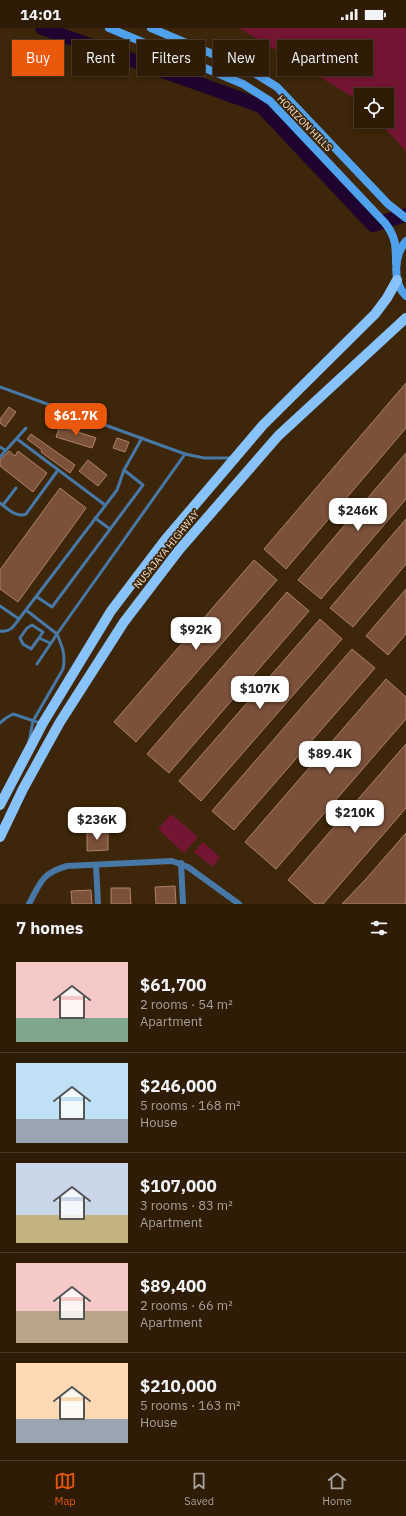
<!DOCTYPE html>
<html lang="en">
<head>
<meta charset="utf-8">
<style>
  body { margin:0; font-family:"IBM Plex Sans",sans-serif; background:#362511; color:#f1f3f6; height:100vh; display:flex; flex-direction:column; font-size:15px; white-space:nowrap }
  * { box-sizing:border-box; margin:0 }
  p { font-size:13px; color:#a7a19b }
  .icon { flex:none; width:22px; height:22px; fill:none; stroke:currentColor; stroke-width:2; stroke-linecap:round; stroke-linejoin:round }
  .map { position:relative; height:876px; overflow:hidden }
  .side { display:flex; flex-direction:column; background:#2e1c07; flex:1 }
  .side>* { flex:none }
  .hud { position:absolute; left:12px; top:12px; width:382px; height:36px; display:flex; gap:8px }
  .tools { position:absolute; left:354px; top:60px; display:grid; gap:8px }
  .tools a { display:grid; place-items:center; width:40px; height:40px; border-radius:0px; background:#2e1c07; box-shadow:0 2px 6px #0003,0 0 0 1px #493a28; font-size:20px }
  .price { position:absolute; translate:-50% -34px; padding:0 9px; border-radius:8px; background:#fff; color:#222; font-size:13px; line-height:26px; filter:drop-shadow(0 1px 2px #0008) }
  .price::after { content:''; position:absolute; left:50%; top:24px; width:12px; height:9px; margin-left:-6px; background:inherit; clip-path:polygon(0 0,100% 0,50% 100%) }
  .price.selected { background:#ea580c; color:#fff }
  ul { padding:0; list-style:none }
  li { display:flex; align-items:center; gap:12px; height:100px; padding:0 16px }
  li+li { border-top:1px solid #493a28 }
  li span { display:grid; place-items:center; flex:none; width:112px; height:80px; border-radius:0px; color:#555 }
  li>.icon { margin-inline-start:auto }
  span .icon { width:48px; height:48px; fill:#fffc; stroke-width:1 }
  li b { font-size:17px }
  h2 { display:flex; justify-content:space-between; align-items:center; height:48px; padding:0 16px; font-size:17px }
  .tag { padding:0 14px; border-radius:0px; background:#2e1c07; box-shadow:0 2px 6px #0003,0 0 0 1px #493a28; font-size:14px; line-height:36px }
  .tag.selected { background:#ea580c; color:#fff }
  .status { display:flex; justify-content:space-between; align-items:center; height:28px; padding:0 20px; background:#2e1c07; direction:ltr }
  .status svg { height:11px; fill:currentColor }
  .menu { display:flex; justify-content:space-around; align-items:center; height:56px; border-top:1px solid #493a28; background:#2e1c07; font-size:11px; color:#a7a19b }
  .menu a { display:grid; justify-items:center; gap:2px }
  .menu .selected { color:#ea580c }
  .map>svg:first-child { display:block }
  .green { fill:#741633 }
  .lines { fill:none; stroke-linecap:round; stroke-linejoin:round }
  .river { stroke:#1f0430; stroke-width:14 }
  .building { fill:#7c513a; stroke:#af8168 }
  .lane { stroke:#4778a6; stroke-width:3 }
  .street { stroke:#4778a6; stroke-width:6 }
  .secondary { stroke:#51a2ed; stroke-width:8 }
  .primary { stroke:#87c2fb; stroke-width:10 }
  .labels { text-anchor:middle; stroke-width:3.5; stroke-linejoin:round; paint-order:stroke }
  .street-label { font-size:10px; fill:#f6e3cf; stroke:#3d2609 }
</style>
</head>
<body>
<div class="status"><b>14:01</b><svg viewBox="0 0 49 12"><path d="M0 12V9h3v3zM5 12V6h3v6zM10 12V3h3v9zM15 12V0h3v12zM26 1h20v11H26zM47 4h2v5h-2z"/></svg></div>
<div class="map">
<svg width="406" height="876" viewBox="0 0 406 876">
  <rect width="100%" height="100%" fill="#3d2609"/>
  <g class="green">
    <polygon points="239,0 406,0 406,123 378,93 387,93 387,67 361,67 361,74"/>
    <polygon points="171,786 198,809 184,825 158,801"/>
    <polygon points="203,814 220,829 212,839 194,824"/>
  </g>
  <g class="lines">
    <polyline class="river" points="42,0 261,78 373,197 406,187"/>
  </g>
  <g class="building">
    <polygon points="406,355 406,400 286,541 264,521"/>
    <polygon points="9,379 16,384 5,399 0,395 0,391"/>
    <polygon points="60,398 96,410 92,420 56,409"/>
    <polygon points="31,406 75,437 70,445 41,424 42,422 27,411"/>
    <polygon points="117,410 129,414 125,424 113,420"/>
    <polygon points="9,423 15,428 18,423 47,445 33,464 0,438 0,432"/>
    <polygon points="406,425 406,471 321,571 298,552"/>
    <polygon points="88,432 107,447 98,458 79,443"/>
    <polygon points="60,460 86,480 18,574 0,561 0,542"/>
    <polygon points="406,491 406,536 353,599 330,580"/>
    <polygon points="254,532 277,552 136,714 114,694"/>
    <polygon points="406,561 406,606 388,627 366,608"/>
    <polygon points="287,564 309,583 169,745 147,726"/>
    <polygon points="320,591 342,611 201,773 179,753"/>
    <polygon points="352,621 375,640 234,802 212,783"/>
    <polygon points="386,651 406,669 406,691 276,841 245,814"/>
    <polygon points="406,716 406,780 323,876 315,876 288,852"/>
    <polygon points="87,803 108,803 108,822 87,823"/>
    <polygon points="406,805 406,876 342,876 366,851"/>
    <polygon points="175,858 176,876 156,876 155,859"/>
    <polygon points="111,860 130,860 131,876 111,876"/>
    <polygon points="91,862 92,876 72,876 71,863"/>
  </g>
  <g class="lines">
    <g class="lane">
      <polyline points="0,359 185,426"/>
      <polyline points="17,411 105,477"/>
      <polyline points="0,419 5,422"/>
      <polyline points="0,429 26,400"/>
      <path d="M0 475C8 481 16 490 26 486L58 442"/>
      <polyline points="3,477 16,460"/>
      <polyline points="95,490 110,501"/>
      <polyline points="37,569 52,579 143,457 124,442"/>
      <polyline points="0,578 19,591 117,462 124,442 142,410"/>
      <polyline points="26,582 57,606 37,636"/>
      <path d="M0 603C10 605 14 598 19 591"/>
      <polyline points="39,610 43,604 32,597 27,600 20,610 23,616 31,621 39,610 50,615"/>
      <polyline points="0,695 6,690 13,686 40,695"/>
      <path d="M29 714 33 693 63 641C66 627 62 618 57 606L185 426 204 430H231"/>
    </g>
    <g class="street">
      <polyline points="181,835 183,876"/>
      <polyline points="96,837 98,876"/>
      <path d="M29 876C40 855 42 845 67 838L172 833 188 839 239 876"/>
    </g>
    <g class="secondary">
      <path d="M109 0 243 56 270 73 385 195C396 209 396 218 396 235"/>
      <polyline points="151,0 248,41 277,59 388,176 406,190"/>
      <path d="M406 213C394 227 392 254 406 268"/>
    </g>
    <g class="primary">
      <polyline points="0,777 43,695 97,606 111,583 165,512 263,397 375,286 387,270 397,252"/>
      <polyline points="0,809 23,761 60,694 124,594 179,522 278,408 406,290"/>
    </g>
  </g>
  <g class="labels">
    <g class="street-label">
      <text transform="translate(305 95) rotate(46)" y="4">HORIZON HILLS</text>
      <text transform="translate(166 521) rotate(-51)" y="4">NUSAJAYA HIGHWAY</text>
    </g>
  </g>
</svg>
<div class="tools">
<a><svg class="icon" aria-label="locate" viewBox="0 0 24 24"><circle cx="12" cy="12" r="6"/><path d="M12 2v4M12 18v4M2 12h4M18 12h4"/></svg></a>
</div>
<b class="price selected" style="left:76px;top:409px">$61.7K</b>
<b class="price" style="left:358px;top:504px">$246K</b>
<b class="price" style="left:196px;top:623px">$92K</b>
<b class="price" style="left:260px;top:682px">$107K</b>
<b class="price" style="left:330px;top:747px">$89.4K</b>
<b class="price" style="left:355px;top:806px">$210K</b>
<b class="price" style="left:97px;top:813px">$236K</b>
<div class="hud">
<a class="tag selected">Buy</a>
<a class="tag">Rent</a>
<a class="tag">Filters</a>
<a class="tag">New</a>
<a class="tag">Apartment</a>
</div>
</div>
<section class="side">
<h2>7 homes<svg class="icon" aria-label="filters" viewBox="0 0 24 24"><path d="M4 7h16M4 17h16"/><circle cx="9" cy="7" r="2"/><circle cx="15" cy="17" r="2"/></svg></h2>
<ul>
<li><span style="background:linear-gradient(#f6c9c9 70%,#7fa58c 0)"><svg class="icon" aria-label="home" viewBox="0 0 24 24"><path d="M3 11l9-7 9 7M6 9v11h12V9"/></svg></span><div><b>$61,700</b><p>2 rooms · 54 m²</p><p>Apartment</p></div></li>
<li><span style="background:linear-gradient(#bfe0f5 70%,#9aa5b1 0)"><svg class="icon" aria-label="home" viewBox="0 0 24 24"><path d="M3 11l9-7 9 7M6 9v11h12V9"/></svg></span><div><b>$246,000</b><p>5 rooms · 168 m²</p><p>House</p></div></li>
<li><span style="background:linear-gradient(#c9d6e8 65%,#c2b280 0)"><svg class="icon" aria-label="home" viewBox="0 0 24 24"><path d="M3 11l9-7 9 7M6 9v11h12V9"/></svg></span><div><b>$107,000</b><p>3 rooms · 83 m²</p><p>Apartment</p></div></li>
<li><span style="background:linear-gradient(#f6c9c9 60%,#b9a48a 0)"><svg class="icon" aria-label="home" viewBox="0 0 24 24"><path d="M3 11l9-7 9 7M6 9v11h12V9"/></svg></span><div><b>$89,400</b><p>2 rooms · 66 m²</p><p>Apartment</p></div></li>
<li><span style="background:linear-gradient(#ffd9b3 70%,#9aa5b1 0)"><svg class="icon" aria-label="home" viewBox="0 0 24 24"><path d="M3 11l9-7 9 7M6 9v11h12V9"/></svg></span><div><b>$210,000</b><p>5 rooms · 163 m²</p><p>House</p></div></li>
</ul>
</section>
<nav class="menu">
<a class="selected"><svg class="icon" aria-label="map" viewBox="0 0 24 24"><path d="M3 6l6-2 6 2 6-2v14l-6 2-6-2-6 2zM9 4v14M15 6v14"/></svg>Map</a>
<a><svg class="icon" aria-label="saved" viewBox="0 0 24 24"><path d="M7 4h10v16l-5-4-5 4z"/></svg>Saved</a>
<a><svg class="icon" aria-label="home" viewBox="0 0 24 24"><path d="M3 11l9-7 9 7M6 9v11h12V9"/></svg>Home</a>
</nav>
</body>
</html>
